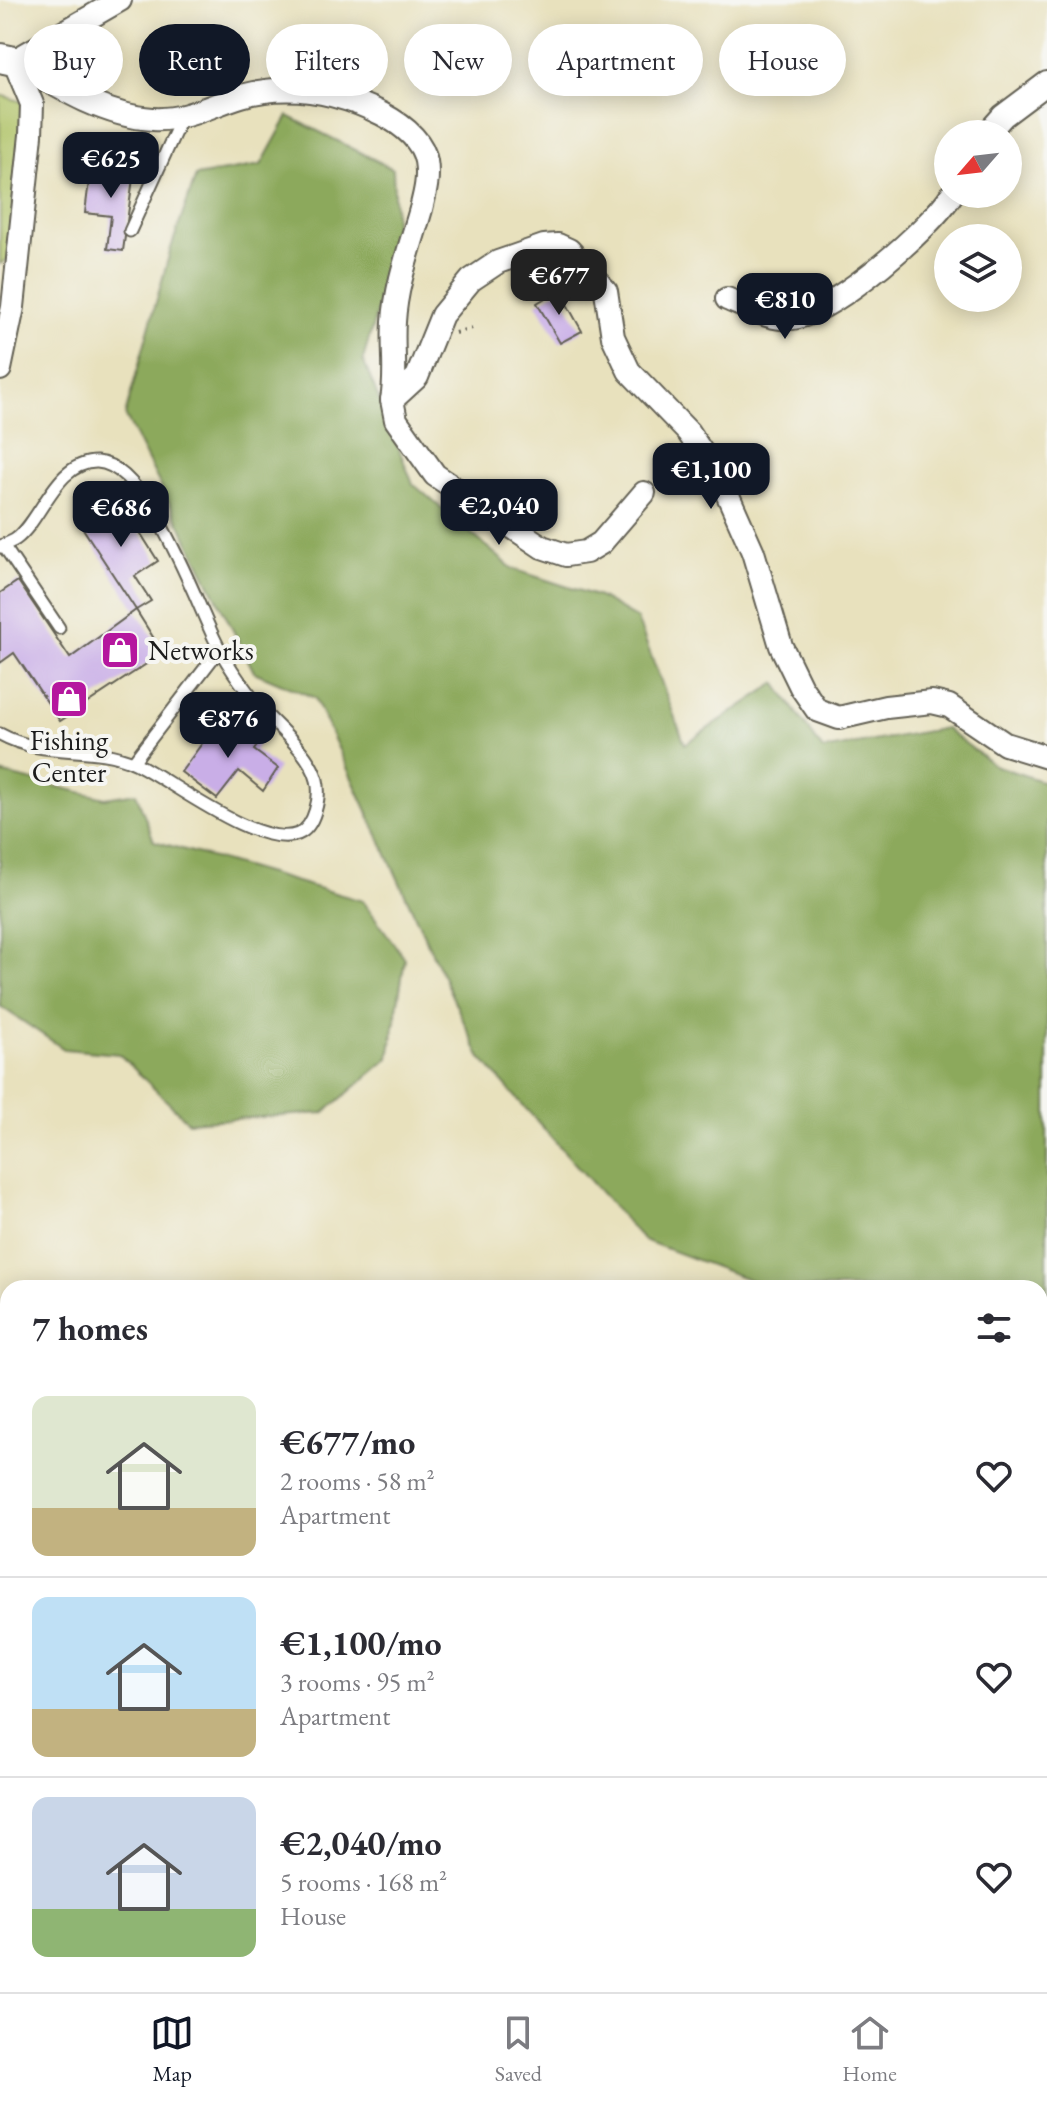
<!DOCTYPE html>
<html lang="en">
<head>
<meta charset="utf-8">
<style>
  body { margin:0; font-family:"EB Garamond",serif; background:#f7f7f7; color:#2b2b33; height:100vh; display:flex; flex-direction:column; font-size:30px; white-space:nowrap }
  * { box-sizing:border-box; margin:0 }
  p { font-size:26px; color:#7c7c81 }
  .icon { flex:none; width:44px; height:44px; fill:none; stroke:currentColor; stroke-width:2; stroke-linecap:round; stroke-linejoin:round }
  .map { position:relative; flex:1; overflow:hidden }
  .drawer { position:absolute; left:0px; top:1280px; width:1048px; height:712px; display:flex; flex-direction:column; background:#fff; border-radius:24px 24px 0 0; box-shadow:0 4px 20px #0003 }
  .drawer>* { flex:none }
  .guide { position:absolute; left:24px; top:24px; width:1000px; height:72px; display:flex; gap:16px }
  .needle { width:52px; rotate:242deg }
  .tools { position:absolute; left:934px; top:120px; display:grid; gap:16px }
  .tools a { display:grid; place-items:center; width:88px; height:88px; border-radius:50%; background:#fff; box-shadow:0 4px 20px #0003; font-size:40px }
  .price { position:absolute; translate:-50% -68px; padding:0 18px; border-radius:16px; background:#111827; color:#fff; font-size:26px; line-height:52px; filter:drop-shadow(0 2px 4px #0008) }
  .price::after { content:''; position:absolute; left:50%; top:48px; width:24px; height:18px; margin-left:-12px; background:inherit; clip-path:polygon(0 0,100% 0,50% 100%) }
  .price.current { background:#222; color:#fff }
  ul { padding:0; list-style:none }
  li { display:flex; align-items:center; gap:24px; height:200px; padding:0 32px }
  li+li { border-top:2px solid #e1e1e2 }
  li span { display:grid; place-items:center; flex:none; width:224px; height:160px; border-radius:16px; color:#555 }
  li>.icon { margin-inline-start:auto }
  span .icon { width:96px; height:96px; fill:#fffc; stroke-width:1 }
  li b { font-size:34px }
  h2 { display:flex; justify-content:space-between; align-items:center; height:96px; padding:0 32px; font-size:34px }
  .tag { padding:0 28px; border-radius:36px; background:#fff; box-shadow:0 4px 20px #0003; font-size:28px; line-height:72px }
  .tag.current { background:#111827; color:#fff }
  .menu { display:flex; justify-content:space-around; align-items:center; height:112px; border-top:2px solid #e1e1e2; background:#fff; font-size:22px; color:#7c7c81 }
  .menu a { display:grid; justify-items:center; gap:4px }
  .menu .current { color:#111827 }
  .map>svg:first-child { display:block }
  .green { fill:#b0c367; stroke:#667042; stroke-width:2 }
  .forest { fill:#8ca95c; stroke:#54623c; stroke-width:2 }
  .building { fill:#c9aee7 }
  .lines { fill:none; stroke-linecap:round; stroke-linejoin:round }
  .service-casing { stroke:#636154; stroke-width:15 }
  .minor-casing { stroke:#636154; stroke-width:26 }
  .tertiary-casing { stroke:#636154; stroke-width:32 }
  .secondary-casing { stroke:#636154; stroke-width:34 }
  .path { stroke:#636154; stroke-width:4; stroke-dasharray:2 6; stroke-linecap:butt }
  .service { stroke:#fff; stroke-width:11 }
  .minor { stroke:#fff; stroke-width:22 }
  .tertiary { stroke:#fff; stroke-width:28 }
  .secondary { stroke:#fde4d1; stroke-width:30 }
  .labels { text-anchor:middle; stroke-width:8; stroke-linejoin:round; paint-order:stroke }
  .poi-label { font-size:28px; fill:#1c1c1c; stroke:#f6f6f2; text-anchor:start }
</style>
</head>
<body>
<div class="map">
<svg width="1047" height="1992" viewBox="0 0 1047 1992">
  <rect width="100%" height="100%" fill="#f6f6f2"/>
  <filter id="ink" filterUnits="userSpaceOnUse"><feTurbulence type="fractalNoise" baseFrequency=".0125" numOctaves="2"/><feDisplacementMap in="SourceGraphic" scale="16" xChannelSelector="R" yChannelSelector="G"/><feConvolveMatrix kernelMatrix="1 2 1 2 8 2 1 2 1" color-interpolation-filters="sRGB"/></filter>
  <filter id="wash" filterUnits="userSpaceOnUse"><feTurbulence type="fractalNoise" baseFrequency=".006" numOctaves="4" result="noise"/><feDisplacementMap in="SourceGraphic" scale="32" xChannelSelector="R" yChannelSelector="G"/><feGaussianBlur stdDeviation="1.8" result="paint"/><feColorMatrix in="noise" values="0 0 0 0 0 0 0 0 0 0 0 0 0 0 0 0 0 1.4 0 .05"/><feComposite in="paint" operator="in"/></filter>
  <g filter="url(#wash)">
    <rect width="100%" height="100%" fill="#e8e1bd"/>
    <polygon class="green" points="0,95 23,102 8,259 0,264"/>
    <g class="forest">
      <polygon points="288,116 393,169 396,244 363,360 413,484 513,569 599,597 637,619 685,744 776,683 823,750 945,728 994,765 1047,783 1047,1497 1040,1496 1040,1288 772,1288 643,1240 480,1057 315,698 254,672 125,415 171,248 196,176 261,165"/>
      <polygon points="0,773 105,798 136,793 154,841 363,901 405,959 389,1058 324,1113 188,1122 119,1054 64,1049 0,1006"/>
    </g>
    <g id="blocks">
      <g class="building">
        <polygon points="74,42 83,55 61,70 52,57"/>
        <polygon points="91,165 134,171 123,251 107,249 111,216 85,213"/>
        <polygon points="559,290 582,331 560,343 537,303"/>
        <polygon points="119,499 158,561 135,576 151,601 136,610 80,524"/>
        <polygon points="18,581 70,658 136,610 163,653 60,721 14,653 0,663 0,593"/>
        <polygon points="223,715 259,743 254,750 278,768 263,791 239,771 217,799 181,772"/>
        <polygon points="593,1984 629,1984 639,1992 587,1992"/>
      </g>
    </g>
  </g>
  <g filter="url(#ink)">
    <use href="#blocks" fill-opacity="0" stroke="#636154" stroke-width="2"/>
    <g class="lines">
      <g class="service-casing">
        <g id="service">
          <polyline points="130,231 182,117"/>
          <polyline points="3,545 59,628"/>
          <path d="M0 547C5 544 12 542 16 539 42 520 56 461 97 462 147 464 195 599 214 638 226 664 243 687 261 709 279 729 310 753 317 780 321 796 315 827 298 834 259 850 170 780 135 763 91 743 45 759 0 734"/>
          <polyline points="133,762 219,650"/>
          <polyline points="1040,1957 1047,1958"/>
          <polyline points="1026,1984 1040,1992"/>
          <polyline points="711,1992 717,1984"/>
        </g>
      </g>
      <g class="minor-casing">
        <g id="minor">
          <path d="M14 61C56 86 103 116 153 119 185 121 211 105 241 96 290 82 338 92 382 114 401 124 422 139 426 161 429 178 425 193 421 209 411 245 396 284 394 322 392 349 397 373 392 400L417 377 442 315 471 280 498 262 544 246 558 245 569 250 606 291 613 337 629 371 688 432 722 482 753 552 781 646 801 687 817 710 839 718 886 707 932 702 949 706 1005 744 1047 757"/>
          <polyline points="14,61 120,0"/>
          <polyline points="987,134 1003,116 1047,83"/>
          <path d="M727 299C747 307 775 323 798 317 839 307 930 229 952 194"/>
          <polyline points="0,369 13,307 31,135 32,104 14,61"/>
          <polyline points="392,400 396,420 435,475 542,547 566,555 586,552 601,543 644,493"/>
          <polyline points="1040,1640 1047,1637"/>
        </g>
      </g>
      <g class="tertiary-casing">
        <polyline id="tertiary" points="0,58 14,61"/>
      </g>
      <g class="secondary-casing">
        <g id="secondary">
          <polyline points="0,1726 8,1727"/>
          <polyline points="969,1984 979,1992"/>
        </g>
      </g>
      <polyline class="path" points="455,333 472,328"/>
      <use href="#service" class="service"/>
      <use href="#minor" class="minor"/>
      <use href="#tertiary" class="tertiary"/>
      <use href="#secondary" class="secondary"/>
    </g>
  </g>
  <defs>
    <g id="shop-square" transform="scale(2)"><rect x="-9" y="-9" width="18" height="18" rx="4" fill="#b5179e" stroke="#f6f6f2"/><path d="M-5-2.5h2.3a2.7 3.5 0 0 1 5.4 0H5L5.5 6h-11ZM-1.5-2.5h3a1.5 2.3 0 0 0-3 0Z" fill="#fff"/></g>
  </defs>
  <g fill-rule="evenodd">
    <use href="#shop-square" x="120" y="650"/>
    <use href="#shop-square" x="69" y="699"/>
  </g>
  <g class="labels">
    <g class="poi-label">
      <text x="148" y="660">Networks</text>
      <text x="69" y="750" text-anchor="middle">Fishing<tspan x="69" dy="32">Center</tspan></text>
    </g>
  </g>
</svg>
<div class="tools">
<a><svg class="needle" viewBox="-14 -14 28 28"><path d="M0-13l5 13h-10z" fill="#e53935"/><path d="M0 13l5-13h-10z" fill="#7c7c81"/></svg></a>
<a><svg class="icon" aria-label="layers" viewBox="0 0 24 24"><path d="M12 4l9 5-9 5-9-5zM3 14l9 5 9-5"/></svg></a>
</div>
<b class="price" style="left:111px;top:200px">€625</b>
<b class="price current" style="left:559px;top:317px">€677</b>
<b class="price" style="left:785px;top:341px">€810</b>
<b class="price" style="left:711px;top:511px">€1,100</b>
<b class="price" style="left:499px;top:547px">€2,040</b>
<b class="price" style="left:121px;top:549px">€686</b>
<b class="price" style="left:228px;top:760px">€876</b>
<div class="guide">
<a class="tag">Buy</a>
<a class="tag current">Rent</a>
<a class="tag">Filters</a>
<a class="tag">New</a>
<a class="tag">Apartment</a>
<a class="tag">House</a>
</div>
<section class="drawer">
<h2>7 homes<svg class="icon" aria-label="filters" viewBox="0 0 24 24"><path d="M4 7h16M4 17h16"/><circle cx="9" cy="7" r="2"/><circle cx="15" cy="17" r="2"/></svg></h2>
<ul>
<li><span style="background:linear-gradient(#dfe7d0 70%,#c2b280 0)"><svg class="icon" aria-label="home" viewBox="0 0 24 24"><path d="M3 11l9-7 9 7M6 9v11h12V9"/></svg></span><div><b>€677/mo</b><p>2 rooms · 58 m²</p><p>Apartment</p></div><svg class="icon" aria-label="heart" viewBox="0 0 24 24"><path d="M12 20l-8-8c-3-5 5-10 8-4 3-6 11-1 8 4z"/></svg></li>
<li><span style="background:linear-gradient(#bfe0f5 70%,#c2b280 0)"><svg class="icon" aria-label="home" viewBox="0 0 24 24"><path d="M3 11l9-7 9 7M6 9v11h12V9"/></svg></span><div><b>€1,100/mo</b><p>3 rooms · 95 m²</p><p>Apartment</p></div><svg class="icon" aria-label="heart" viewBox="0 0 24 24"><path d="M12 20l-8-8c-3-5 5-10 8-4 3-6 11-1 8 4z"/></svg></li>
<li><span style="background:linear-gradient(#c9d6e8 70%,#8fb573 0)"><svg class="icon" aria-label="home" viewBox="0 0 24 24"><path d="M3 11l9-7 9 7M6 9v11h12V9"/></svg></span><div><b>€2,040/mo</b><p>5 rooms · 168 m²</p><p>House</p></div><svg class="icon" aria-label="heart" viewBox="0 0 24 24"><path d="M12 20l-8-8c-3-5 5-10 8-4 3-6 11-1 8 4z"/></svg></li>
</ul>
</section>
</div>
<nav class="menu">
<a class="current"><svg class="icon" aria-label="map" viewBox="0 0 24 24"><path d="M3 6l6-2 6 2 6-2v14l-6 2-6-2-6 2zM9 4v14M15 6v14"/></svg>Map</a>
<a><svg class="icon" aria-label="saved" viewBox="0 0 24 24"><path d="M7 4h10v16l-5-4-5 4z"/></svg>Saved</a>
<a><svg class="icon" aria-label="home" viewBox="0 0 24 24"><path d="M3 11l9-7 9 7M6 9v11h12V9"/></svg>Home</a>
</nav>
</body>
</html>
